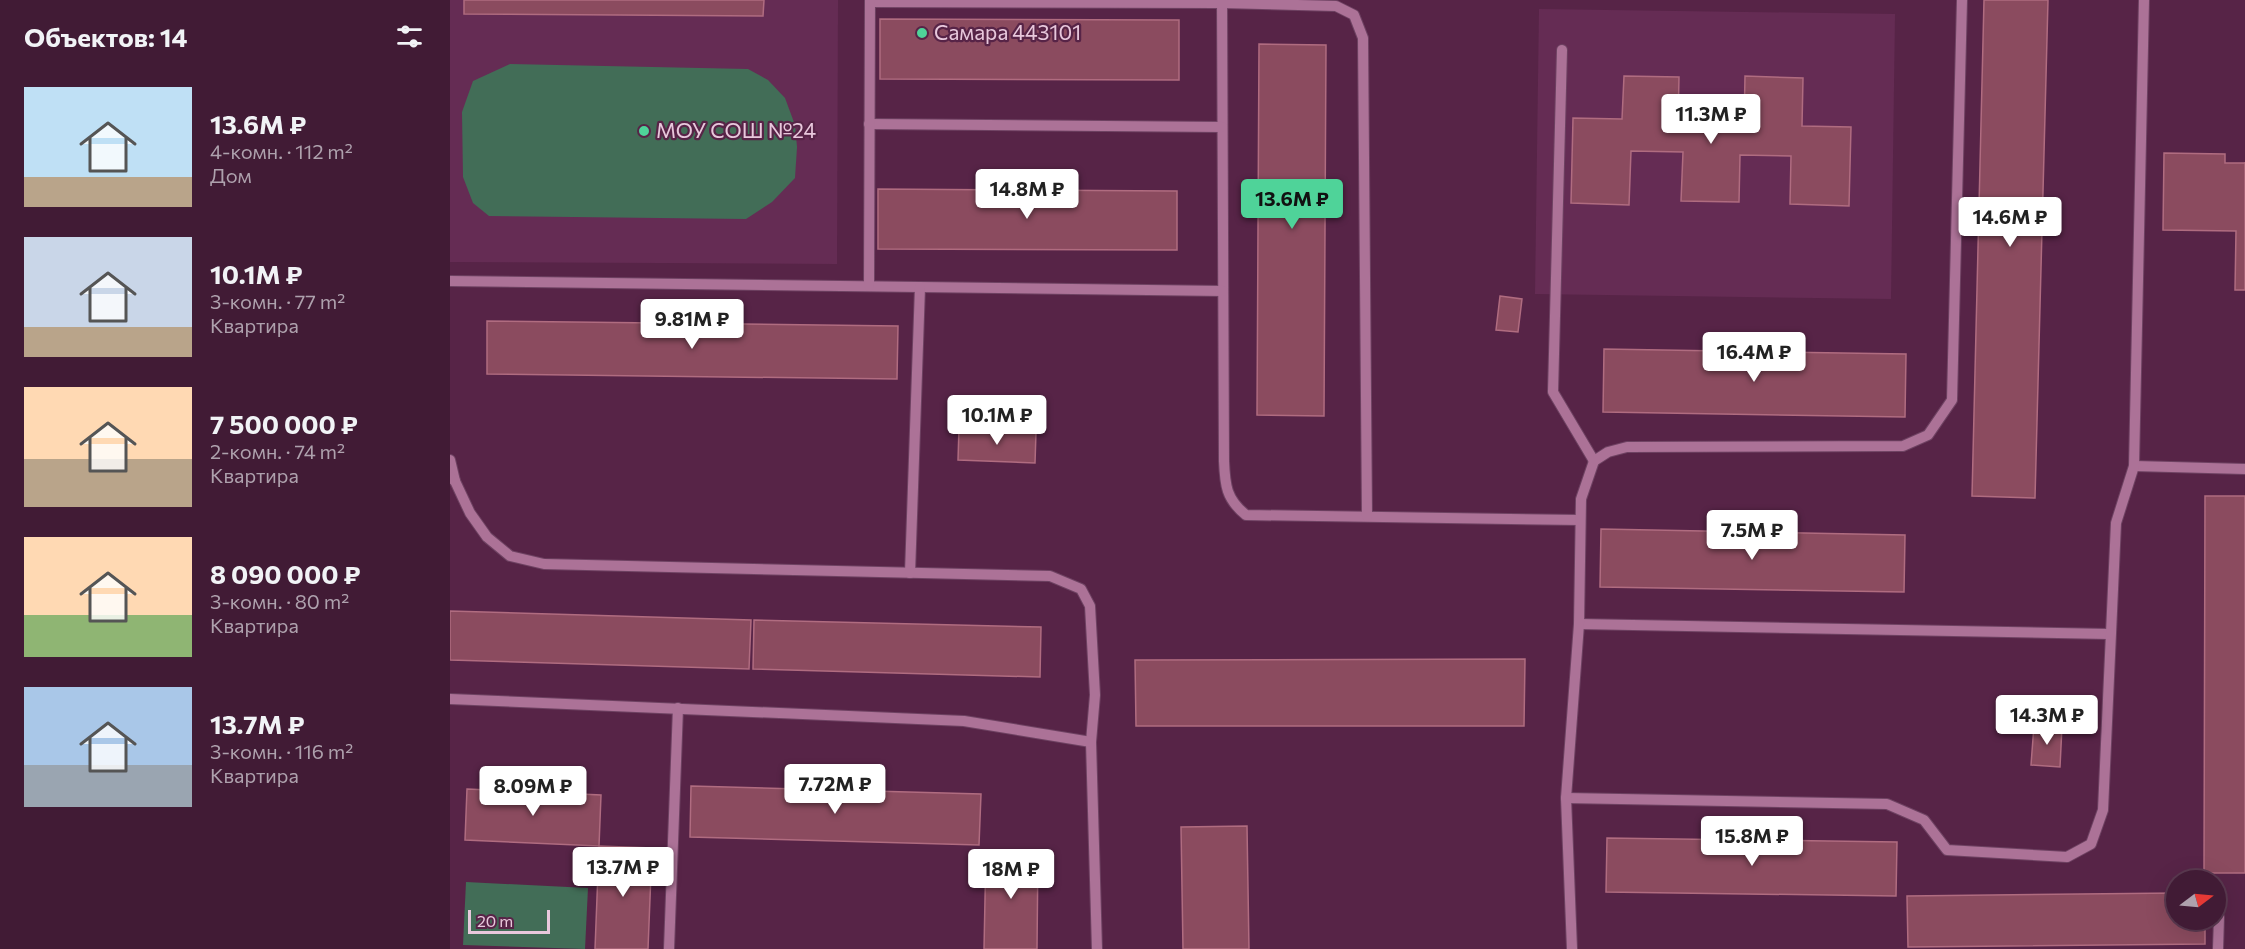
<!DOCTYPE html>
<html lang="ru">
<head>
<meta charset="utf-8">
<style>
  body { margin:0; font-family:Commissioner,sans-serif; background:#4c2841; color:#f1f3f6; height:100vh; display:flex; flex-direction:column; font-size:22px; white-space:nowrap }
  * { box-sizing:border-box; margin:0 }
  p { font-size:20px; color:#aea1ad }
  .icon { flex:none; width:33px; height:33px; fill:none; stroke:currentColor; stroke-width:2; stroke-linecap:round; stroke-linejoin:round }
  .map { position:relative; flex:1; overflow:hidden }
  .side { display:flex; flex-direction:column; background:#411b35; width:450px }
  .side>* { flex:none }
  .needle { width:39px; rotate:74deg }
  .tools { position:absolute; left:1716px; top:870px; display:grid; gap:12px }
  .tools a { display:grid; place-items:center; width:60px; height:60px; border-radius:50%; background:#411b35; box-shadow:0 6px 24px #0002,0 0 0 2px #5a3950; font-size:30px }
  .scale { position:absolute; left:18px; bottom:15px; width:82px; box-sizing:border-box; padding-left:6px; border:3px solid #e8c8dc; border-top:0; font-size:16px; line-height:21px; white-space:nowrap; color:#e8c8dc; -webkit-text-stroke:4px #572447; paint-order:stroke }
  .price { position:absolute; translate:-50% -51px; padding:0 14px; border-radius:6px; background:#fff; color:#222; font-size:20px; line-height:39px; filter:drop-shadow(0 2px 3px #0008) }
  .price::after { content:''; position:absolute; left:50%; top:36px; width:18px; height:14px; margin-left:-9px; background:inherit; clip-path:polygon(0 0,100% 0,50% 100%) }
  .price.on { background:#4fd399; color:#111 }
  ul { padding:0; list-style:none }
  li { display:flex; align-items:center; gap:18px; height:150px; padding:0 24px }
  li span { display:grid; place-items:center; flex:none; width:168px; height:120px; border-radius:0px; color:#555 }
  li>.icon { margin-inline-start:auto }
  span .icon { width:72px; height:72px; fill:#fffc; stroke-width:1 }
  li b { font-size:26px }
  h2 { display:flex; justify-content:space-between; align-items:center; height:72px; padding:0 24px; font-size:26px }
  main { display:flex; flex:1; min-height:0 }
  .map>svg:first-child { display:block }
  .built { fill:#652c54 }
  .green { fill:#426d57 }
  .building { fill:#8b4b5f; stroke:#b06c80; stroke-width:1.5 }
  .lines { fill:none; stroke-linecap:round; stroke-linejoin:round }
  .minor-casing { stroke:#6e4262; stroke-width:12 }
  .minor { stroke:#ac7297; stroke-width:10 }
  .poi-dot { fill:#4fd399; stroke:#572447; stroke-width:2 }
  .labels { text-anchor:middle; stroke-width:4.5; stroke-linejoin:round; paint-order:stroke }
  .poi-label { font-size:21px; fill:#e8c8dc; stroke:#572447; text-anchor:start }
</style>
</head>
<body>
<main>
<section class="side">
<h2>Объектов: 14<svg class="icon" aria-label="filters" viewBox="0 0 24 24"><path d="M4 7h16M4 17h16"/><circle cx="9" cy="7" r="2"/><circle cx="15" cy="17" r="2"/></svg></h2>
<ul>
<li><span style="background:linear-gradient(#bfe0f5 75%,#b9a48a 0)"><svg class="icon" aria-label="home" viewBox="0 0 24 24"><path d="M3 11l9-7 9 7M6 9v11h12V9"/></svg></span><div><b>13.6M ₽</b><p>4-комн. · 112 m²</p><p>Дом</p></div></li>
<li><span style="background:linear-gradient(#c9d6e8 75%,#b9a48a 0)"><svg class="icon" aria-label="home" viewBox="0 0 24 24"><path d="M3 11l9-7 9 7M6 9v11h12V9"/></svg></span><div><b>10.1M ₽</b><p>3-комн. · 77 m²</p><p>Квартира</p></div></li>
<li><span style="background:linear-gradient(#ffd9b3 60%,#b9a48a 0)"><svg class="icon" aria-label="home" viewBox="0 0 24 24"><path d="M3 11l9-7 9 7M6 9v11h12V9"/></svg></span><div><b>7 500 000 ₽</b><p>2-комн. · 74 m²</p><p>Квартира</p></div></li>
<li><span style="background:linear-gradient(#ffd9b3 65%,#8fb573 0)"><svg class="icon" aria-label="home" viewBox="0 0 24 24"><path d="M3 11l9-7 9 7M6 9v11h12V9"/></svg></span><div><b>8 090 000 ₽</b><p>3-комн. · 80 m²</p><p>Квартира</p></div></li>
<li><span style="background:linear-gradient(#a9c7e8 65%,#9aa5b1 0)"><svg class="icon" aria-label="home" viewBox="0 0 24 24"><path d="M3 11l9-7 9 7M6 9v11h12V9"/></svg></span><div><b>13.7M ₽</b><p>3-комн. · 116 m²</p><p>Квартира</p></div></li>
</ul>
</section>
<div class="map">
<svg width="1795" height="949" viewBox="0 0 1795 949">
  <rect width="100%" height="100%" fill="#572447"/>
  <g class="built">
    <polygon points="0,0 388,0 387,264 0,262"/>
    <polygon points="1089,9 1445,14 1441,299 1085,294"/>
  </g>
  <g class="green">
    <polygon points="60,64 298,69 318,80 335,98 345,125 347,147 345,178 322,202 296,219 39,216 23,203 13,177 12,112 23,81"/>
    <polygon points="16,882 138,888 135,949 13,945"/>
  </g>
  <g class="building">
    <polygon points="14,0 314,0 313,16 14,14"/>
    <polygon points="1534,0 1598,0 1585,498 1522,496"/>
    <polygon points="430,19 729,20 729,80 430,79"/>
    <polygon points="809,44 876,45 874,416 807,415"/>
    <polygon points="1174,76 1229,77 1228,125 1294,127 1295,76 1353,78 1352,126 1401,127 1399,206 1340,204 1341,156 1290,155 1289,202 1231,201 1233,152 1181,151 1179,205 1121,203 1123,118 1172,119"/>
    <polygon points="1714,153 1775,154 1775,163 1795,163 1795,162 1795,290 1785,290 1786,231 1713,230"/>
    <polygon points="428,189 727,191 727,250 428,249"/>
    <polygon points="1050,296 1072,299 1068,332 1046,330"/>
    <polygon points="37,321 448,326 447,379 37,374"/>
    <polygon points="1154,349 1456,354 1455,417 1153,412"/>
    <polygon points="509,428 586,432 585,463 508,460"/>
    <polygon points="1755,496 1795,496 1795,873 1754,873"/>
    <polygon points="1151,529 1455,535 1454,592 1150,587"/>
    <polygon points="0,611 301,620 299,669 0,660"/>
    <polygon points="304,620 591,627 590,677 303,669"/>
    <polygon points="1075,659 1074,726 686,726 685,660"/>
    <polygon points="1584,725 1612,726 1610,767 1581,765"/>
    <polygon points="241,786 531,794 529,845 240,837"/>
    <polygon points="17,789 151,795 149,846 15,840"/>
    <polygon points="797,826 799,949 733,949 731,827"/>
    <polygon points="1157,838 1447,842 1446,896 1156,892"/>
    <polygon points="149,846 202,848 198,949 145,949"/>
    <polygon points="536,850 588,851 587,949 534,949"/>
    <polygon points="1726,893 1726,920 1755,920 1755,944 1458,947 1457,896"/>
  </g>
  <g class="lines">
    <g class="minor-casing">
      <g id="minor">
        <path d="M772 0 774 461C775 485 776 499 796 515L1130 520"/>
        <polyline points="420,2 772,3 886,6 904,15 913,38 917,516"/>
        <polyline points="1112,50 1103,392 1144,461"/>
        <polyline points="419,124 772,127"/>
        <polyline points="0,281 773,291"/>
        <polyline points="419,286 420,0"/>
        <polyline points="0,460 5,481"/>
        <polyline points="1684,466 1795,469"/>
        <polyline points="0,477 5,481 20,513 37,537 60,556 94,564 600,576 631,589 640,606 645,695 641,742 647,949"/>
        <polyline points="460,573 470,287"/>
        <polyline points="1129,624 1659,634"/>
        <polyline points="0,699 514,721 641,742"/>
        <polyline points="1116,798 1437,804 1474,820 1497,850 1617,857 1641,844 1653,810 1666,523 1684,466 1694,0"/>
        <polyline points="219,949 228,708"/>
        <polyline points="1122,949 1116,798 1129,624 1131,499 1144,461 1158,452 1177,447 1453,446 1478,435 1502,400 1512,0"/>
        <polyline points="1768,949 1769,917"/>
      </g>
    </g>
    <use href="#minor" class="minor"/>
  </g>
  <g class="poi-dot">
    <circle cx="472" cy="33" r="6"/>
    <circle cx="194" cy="131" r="6"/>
  </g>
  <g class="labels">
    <g class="poi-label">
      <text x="484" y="40">Самара 443101</text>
      <text x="206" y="138">МОУ СОШ №24</text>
    </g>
  </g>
</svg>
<div class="tools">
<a><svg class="needle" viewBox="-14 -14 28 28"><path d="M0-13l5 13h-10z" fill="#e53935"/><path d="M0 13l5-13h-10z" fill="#aea1ad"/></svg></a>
</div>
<div class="scale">20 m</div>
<b class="price" style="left:1261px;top:145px">11.3M ₽</b>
<b class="price" style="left:577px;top:220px">14.8M ₽</b>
<b class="price on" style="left:842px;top:230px">13.6M ₽</b>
<b class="price" style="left:1560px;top:248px">14.6M ₽</b>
<b class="price" style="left:242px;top:350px">9.81M ₽</b>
<b class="price" style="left:1304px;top:383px">16.4M ₽</b>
<b class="price" style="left:547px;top:446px">10.1M ₽</b>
<b class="price" style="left:1302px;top:561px">7.5M ₽</b>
<b class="price" style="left:1597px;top:746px">14.3M ₽</b>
<b class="price" style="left:385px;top:815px">7.72M ₽</b>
<b class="price" style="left:83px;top:817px">8.09M ₽</b>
<b class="price" style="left:1302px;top:867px">15.8M ₽</b>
<b class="price" style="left:173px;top:898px">13.7M ₽</b>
<b class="price" style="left:561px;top:900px">18M ₽</b>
</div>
</main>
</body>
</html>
